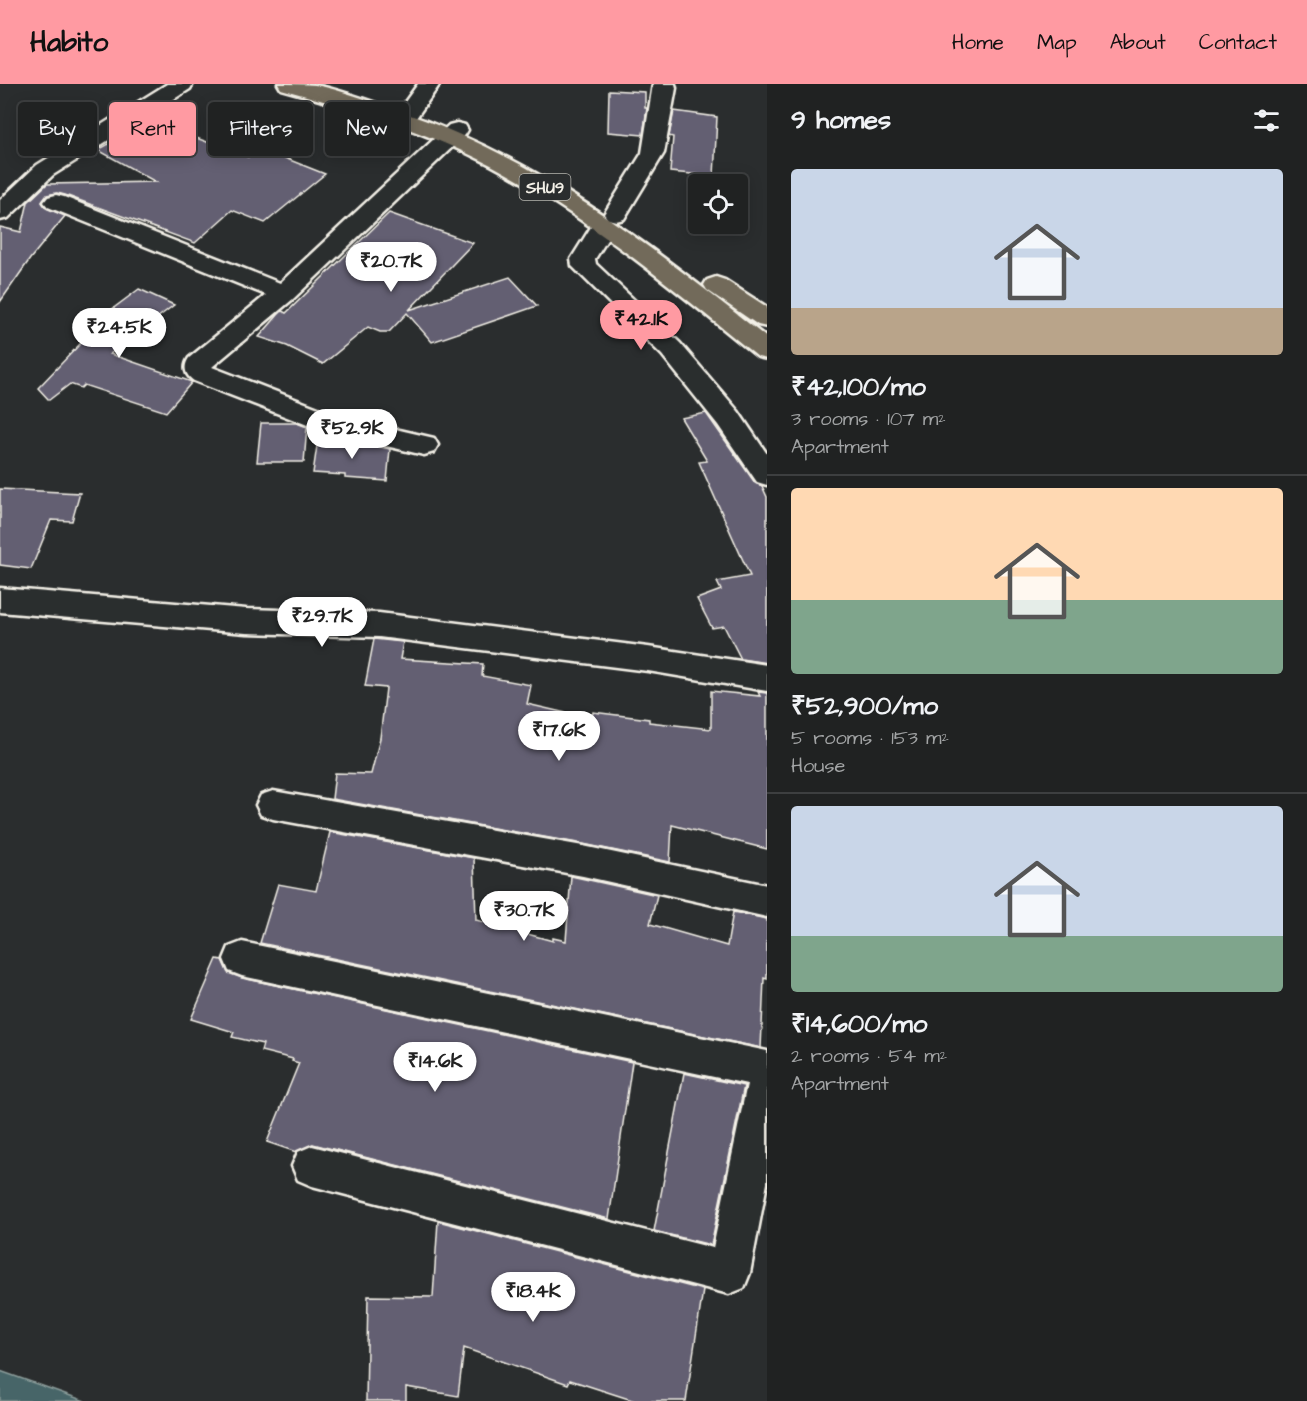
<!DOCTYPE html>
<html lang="en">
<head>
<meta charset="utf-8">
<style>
  body { margin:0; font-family:"Architects Daughter",sans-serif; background:#2d2f2f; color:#f1f3f6; height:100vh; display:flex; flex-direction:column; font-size:22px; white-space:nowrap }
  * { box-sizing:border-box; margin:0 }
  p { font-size:20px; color:#a2a4a5 }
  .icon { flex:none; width:33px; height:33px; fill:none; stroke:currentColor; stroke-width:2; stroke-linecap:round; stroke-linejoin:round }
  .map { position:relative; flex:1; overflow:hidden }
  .panel { display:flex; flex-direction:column; background:#202222; width:540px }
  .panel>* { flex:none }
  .hud { position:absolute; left:18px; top:18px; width:570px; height:54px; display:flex; gap:12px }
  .buttons { position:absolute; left:688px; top:90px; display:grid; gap:12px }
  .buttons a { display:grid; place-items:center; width:60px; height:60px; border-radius:6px; background:#202222; box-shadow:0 3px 15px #0003,0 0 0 2px #3d3f40; font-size:30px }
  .price { position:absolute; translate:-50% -51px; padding:0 14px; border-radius:21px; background:#fff; color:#222; font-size:20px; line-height:39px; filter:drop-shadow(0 2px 3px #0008) }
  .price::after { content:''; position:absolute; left:50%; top:36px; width:18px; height:14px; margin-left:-9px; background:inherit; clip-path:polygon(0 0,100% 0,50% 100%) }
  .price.selected { background:#ff9aa2; color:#111 }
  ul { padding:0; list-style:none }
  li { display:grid; align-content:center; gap:12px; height:318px; padding:0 24px }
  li+li { border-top:2px solid #3d3f40 }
  li span { display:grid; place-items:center; height:186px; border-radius:6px; color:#555 }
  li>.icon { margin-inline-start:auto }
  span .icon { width:108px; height:108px; fill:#fffc; stroke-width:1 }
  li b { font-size:26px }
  h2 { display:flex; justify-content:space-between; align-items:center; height:72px; padding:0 24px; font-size:26px }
  .pill { padding:0 21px; border-radius:6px; background:#202222; box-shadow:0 3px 15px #0003,0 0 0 2px #3d3f40; font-size:21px; line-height:54px }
  .pill.selected { background:#ff9aa2; color:#111 }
  header { display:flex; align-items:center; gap:36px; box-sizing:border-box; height:84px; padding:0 30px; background:#ff9aa2; color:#111 }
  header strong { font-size:28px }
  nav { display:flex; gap:33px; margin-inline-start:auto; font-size:21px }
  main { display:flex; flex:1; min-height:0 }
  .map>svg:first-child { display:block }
  .water { fill:#466567; stroke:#8c9d9b; stroke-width:1.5 }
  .building { fill:#635f72; stroke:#f4f1e8; stroke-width:1.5 }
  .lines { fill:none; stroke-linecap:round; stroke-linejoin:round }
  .minor-casing { stroke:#f4f1e8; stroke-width:5 }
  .major-casing { stroke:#f4f1e8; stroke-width:5 }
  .minor { fill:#2a2d2e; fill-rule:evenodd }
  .major { fill:#726b5a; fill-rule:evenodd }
  .labels { text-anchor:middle; stroke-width:5; stroke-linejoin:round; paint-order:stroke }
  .shield { fill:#2a2d2e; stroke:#b7b6b0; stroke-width:1.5 }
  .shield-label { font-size:16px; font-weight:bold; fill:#f4f1e8 }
</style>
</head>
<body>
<header>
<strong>Habito</strong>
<nav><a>Home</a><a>Map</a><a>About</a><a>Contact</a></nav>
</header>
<main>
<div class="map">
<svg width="767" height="1317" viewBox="0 0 767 1317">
  <rect width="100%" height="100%" fill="#2a2d2e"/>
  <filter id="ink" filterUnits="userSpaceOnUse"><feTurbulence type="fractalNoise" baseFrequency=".0167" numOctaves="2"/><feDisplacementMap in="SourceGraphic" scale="12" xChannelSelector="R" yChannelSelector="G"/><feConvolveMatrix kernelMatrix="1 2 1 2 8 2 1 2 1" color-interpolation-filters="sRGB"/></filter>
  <g filter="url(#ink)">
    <polygon class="water" points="0,1287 85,1317 0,1317"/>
    <g class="building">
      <polygon points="609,6 645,8 645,24 647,24 643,51 608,48"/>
      <polygon points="674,27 717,33 714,92 670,88 673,53 669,52"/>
      <polygon points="150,37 248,73 257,63 325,90 265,139 232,126 195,159 65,111 57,109 47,111 42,118 46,124 65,132 30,175 0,218 0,143 21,148 28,118 47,100 156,98 98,66"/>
      <polygon points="389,129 473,159 409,226 510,193 537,222 432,258 407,229 389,248 380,248 368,243 323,280 287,262 259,253 278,231 282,227 286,229"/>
      <polygon points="139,205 174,221 110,270 192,298 166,328 84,301 81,304 70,300 49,316 38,304 102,237 99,235"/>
      <polygon points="706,329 755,399 762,402 767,413 767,579 741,575 724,542 712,544 697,515 721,506 717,498 750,492 699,378 707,377 681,334"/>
      <polygon points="261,339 297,339 307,343 304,378 257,378"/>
      <polygon points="318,355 353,357 390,365 387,397 345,394 345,391 313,389"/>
      <polygon points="0,405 80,409 72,437 51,436 31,485 0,481"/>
      <polygon points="374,555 403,558 400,575 483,580 482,592 531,601 527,620 592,635 593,628 649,635 649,638 711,645 711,607 760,612 758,608 767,609 767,765 672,741 670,778 583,760 332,715 335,689 371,690 380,654 386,604 365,602"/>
      <polygon points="330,748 474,774 476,836 553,857 553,854 566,857 571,792 657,811 650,840 727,862 733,828 767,835 767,895 764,894 761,964 260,859 278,800 316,807"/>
      <polygon points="217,875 222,876 228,889 242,894 632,978 609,1135 313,1060 296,1068 267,1058 299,979 292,977 293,975 261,967 263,960 232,953 234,948 191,935"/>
      <polygon points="684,989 744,1002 711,1161 654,1147"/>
      <polygon points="438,1137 703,1206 686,1317 635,1317 570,1296 568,1300 464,1264 458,1312 406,1303 406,1317 366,1317 368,1212 433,1213"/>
    </g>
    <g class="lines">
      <g class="minor-casing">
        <g id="minor">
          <polygon points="167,0 193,0 190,5 53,91 8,134 0,136 0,116 37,81"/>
          <polygon points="418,0 440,0 416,34 408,36 400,34 397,29"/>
          <polygon points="653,0 675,0 676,4 664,69 624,135 616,137 608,135 604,130 642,69"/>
          <path d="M457 39 465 41 468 46 465 51 293 215 212 283 339 332 434 354 438 361 434 368 424 371 323 347 194 297C185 291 183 283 189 274L266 211 48 123 44 118 48 113 56 111 64 113 280 199 449 41Z"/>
          <polygon points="603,136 611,138 615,143 595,175 596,180 680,259 738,327 767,370 767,401 757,398 718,341 662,271 572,182 571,175 591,143 595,138"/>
          <polygon points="0,504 246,525 379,529 648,563 767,581 767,607 648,587 379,553 246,549 0,528"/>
          <polygon points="273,707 583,762 767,801 767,833 583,792 273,735 261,731 256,721 261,711"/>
          <polygon points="242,858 767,967 767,1099 750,1189 744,1204 729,1210 312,1102 298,1096 292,1082 298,1068 312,1062 713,1164 747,1000 242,892 229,887 224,875 229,863"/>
        </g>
      </g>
      <g class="major-casing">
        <g id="major">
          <path d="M278 0C290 0 303 0 315 1 341 6 367 16 393 25 539 73 648 160 767 254V275L758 273C673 204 588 133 491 81 425 47 353 25 281 5Z"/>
          <polygon points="716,193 725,196 767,223 767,243 758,241 707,206 704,201 707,196"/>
        </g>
      </g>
      <use href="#minor" class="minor"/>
      <use href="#major" class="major"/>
    </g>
  </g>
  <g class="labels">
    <rect class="shield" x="519.5" y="90" width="51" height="26" rx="4.5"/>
    <g class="shield-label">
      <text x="545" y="109">SHU9</text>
    </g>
  </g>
</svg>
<div class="buttons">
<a><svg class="icon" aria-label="locate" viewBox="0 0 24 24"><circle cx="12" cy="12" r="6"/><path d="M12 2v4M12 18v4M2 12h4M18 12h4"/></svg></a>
</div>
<b class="price" style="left:391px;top:209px">₹20.7K</b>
<b class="price selected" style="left:641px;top:267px">₹42.1K</b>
<b class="price" style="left:119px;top:275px">₹24.5K</b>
<b class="price" style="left:352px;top:376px">₹52.9K</b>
<b class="price" style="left:322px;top:564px">₹29.7K</b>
<b class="price" style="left:559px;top:678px">₹17.6K</b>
<b class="price" style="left:524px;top:858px">₹30.7K</b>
<b class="price" style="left:435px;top:1009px">₹14.6K</b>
<b class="price" style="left:533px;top:1239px">₹18.4K</b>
<div class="hud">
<a class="pill">Buy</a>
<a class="pill selected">Rent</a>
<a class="pill">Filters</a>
<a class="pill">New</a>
</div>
</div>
<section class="panel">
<h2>9 homes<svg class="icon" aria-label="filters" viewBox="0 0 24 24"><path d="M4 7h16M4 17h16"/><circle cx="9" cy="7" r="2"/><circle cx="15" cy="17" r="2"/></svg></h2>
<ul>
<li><span style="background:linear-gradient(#c9d6e8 75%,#b9a48a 0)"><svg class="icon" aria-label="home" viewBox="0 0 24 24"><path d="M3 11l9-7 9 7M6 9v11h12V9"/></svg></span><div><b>₹42,100/mo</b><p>3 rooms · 107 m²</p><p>Apartment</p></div></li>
<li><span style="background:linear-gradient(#ffd9b3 60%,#7fa58c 0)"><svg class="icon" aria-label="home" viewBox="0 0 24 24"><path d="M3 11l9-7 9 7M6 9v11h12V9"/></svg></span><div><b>₹52,900/mo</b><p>5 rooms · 153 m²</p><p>House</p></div></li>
<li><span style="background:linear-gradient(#c9d6e8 70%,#7fa58c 0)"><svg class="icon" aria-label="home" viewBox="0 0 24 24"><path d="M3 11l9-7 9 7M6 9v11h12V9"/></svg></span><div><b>₹14,600/mo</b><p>2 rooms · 54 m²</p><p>Apartment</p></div></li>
</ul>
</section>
</main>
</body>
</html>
